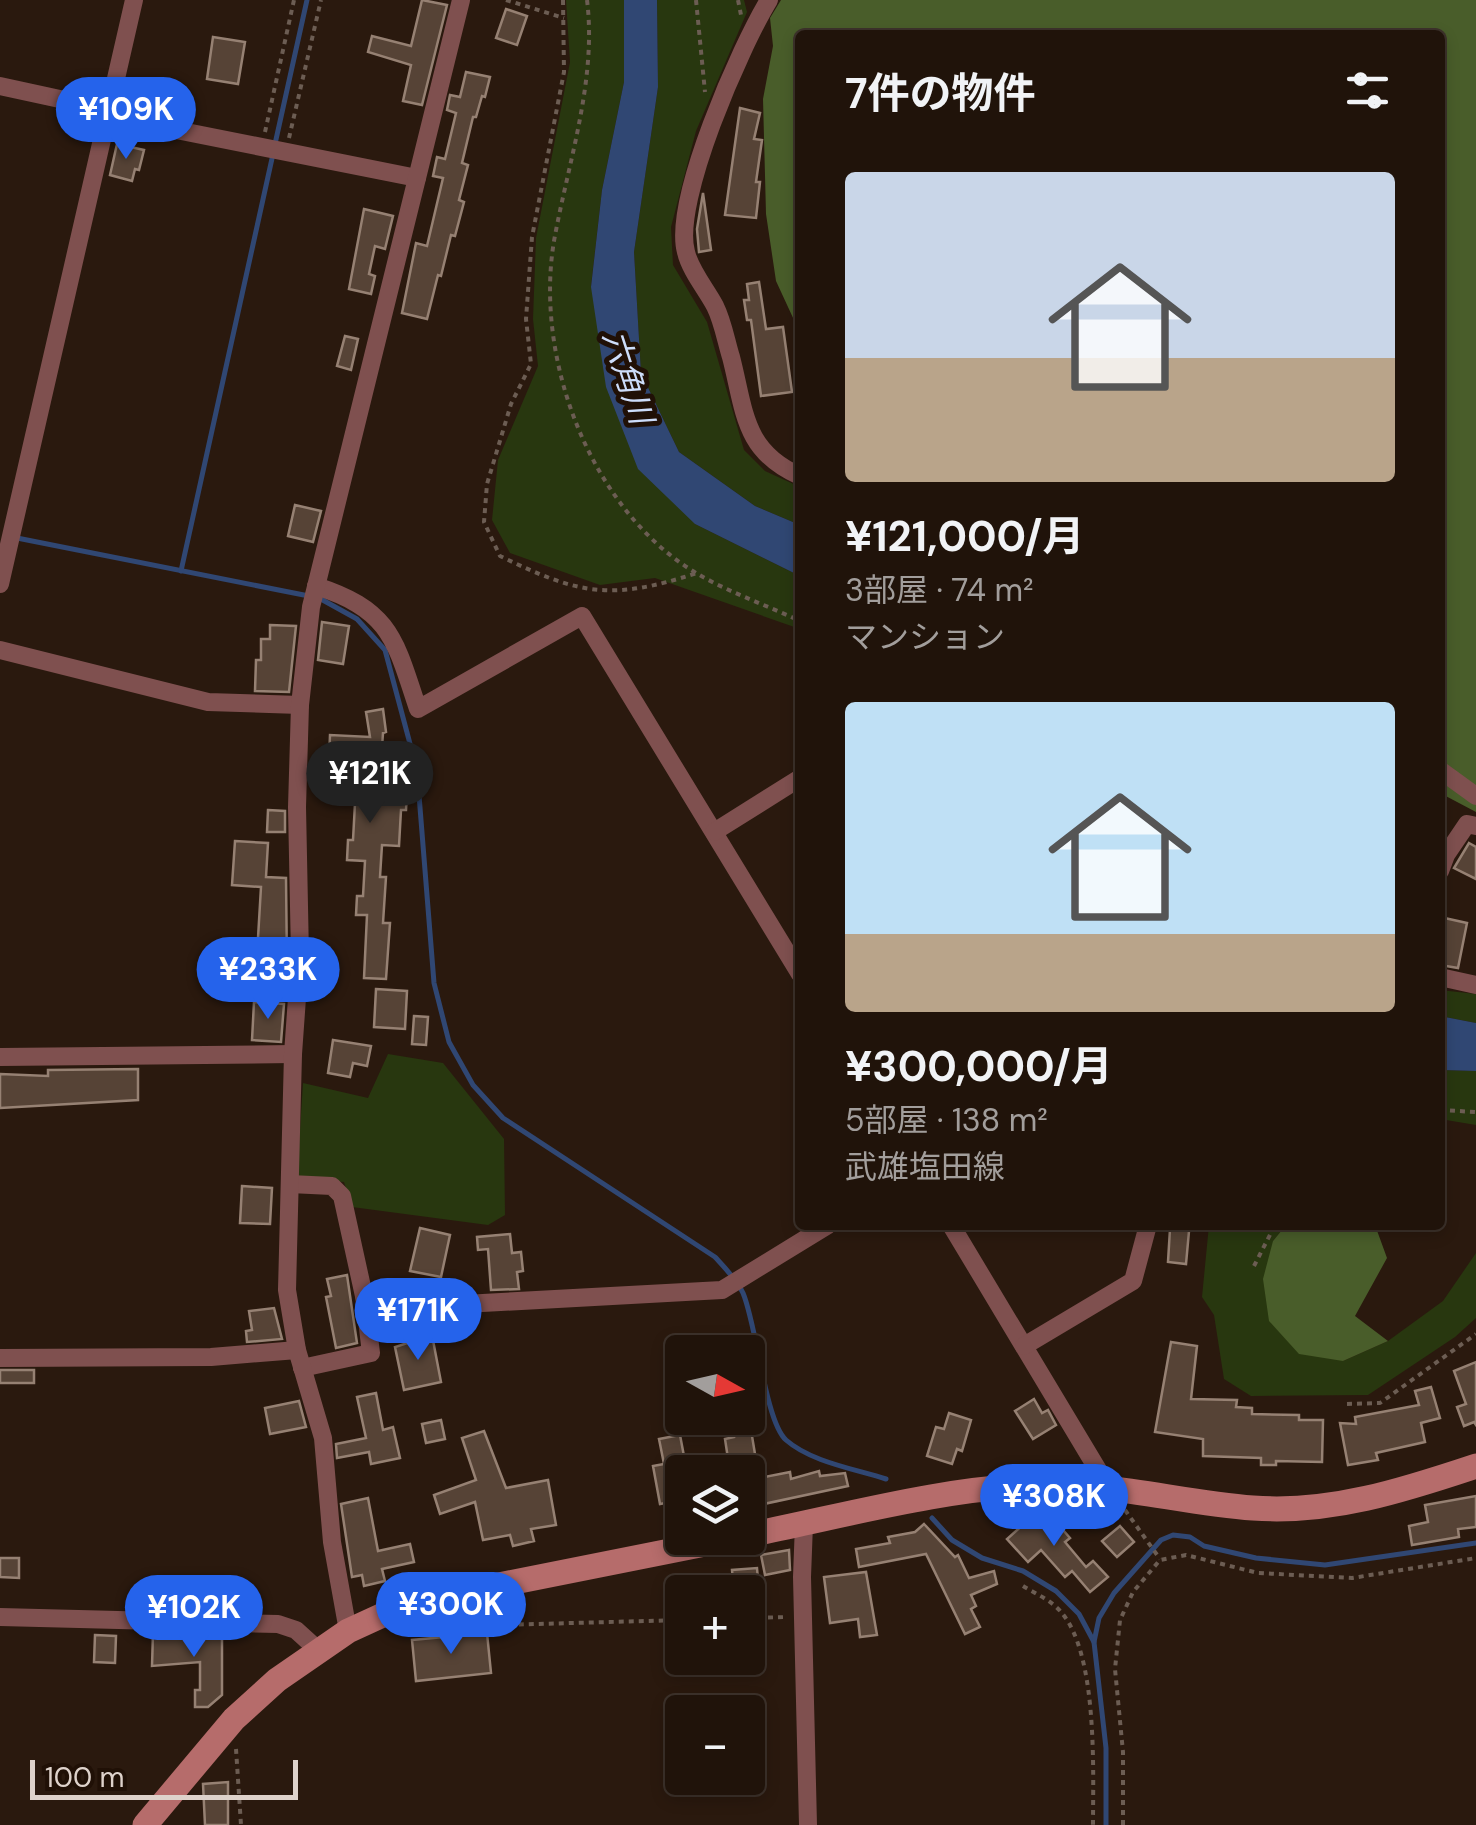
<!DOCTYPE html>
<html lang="ja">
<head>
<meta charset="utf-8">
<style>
  body { margin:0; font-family:"DM Sans","Noto Sans JP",sans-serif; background:#2d2018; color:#f1f3f6; height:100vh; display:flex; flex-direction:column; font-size:38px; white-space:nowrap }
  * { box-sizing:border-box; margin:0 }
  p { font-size:32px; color:#a29e9c }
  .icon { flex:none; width:55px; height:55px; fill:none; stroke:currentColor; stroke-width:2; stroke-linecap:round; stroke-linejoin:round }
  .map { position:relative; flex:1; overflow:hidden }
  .panel { position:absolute; left:795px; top:30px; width:650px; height:1200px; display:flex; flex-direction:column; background:#20130a; border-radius:10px; box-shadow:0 5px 15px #0003,0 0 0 2px #3d322b }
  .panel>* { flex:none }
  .needle { width:65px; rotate:98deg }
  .tools { position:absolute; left:665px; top:1335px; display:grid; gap:20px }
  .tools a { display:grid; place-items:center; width:100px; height:100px; border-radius:10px; background:#20130a; box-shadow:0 5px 15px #0003,0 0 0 2px #3d322b; font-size:50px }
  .scale { position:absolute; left:30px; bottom:25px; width:268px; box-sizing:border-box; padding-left:10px; border:5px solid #ded2cb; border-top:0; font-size:28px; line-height:35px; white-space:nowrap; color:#ded2cb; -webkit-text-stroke:8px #201006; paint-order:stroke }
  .price { position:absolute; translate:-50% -85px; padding:0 22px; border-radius:35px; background:#2563eb; color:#fff; font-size:32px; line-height:65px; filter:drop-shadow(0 2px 5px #0008) }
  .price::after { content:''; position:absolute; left:50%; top:60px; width:30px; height:22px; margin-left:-15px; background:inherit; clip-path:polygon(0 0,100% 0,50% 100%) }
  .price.current { background:#222; color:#fff }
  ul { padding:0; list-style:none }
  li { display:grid; align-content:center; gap:20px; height:530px; padding:0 50px }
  li span { display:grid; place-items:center; height:310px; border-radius:10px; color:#555 }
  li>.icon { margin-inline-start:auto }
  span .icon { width:180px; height:180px; fill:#fffc; stroke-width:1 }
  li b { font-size:42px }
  h2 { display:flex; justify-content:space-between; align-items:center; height:120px; padding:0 50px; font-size:42px }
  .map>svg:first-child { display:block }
  .green { fill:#28370f }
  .forest { fill:#495d2a }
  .water { fill:#304773 }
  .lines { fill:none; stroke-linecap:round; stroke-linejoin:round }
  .stream { stroke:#304773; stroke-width:5 }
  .building { fill:#564336; stroke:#968173; stroke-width:2.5 }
  .path { stroke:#6c5d53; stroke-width:4; stroke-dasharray:5 5; stroke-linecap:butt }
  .minor { stroke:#7f504f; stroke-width:18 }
  .secondary { stroke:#b66c6b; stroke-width:25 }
  .labels { text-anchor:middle; stroke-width:10; stroke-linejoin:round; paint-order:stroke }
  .water-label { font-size:32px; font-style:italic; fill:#cdddfa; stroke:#201006 }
</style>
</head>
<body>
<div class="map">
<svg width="1476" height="1825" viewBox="0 0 1476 1825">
  <rect width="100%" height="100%" fill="#2a190e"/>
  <g class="green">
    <polygon points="566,0 624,0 624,82 602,190 591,286 695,524 800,576 800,629 655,578 600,585 510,553 492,520 498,460 538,366 533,319 536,238 570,62"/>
    <polygon points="657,0 744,0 747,12 696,131 671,227 673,265 707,322 744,450 765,471 800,487 800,525 755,506 679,452 641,373 634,252 658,87"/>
    <polygon points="1440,990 1476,994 1476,1023 1440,1016"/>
    <polygon points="388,1054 443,1063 504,1139 505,1215 488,1225 352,1207 344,1182 297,1178 303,1083 368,1098"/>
    <polygon points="1440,1070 1476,1071 1476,1125 1440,1119"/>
    <polygon points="1209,1225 1286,1225 1273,1241 1343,1361 1388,1341 1443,1301 1476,1253 1476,1318 1455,1337 1368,1395 1251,1396 1224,1379 1214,1315 1202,1297"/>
  </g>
  <g class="forest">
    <polygon points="781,0 1476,0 1476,812 1440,793 1440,35 800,35 800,333 776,281 766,214 763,99 773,46 770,18"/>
    <polygon points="1286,1225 1375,1225 1387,1258 1355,1316 1388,1341 1343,1361 1299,1354 1269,1321 1263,1279 1273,1241"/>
  </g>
  <g class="water">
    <polygon points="624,0 657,0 658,87 634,252 641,373 679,452 755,506 800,525 800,576 695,524 638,469 606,387 591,287 602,190 624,82"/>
    <polygon points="1440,1016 1476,1023 1476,1071 1440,1070"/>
  </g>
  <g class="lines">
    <g class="stream">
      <polyline points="275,144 307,0"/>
      <path d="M17 538 319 598 357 619 385 650 417 770 434 983 449 1042 473 1085 503 1118 715 1257C725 1268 737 1280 743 1293 757 1326 765 1421 786 1440 811 1462 855 1469 886 1479"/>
      <polyline points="181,571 273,154"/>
      <polyline points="932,1518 952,1540 982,1558 1023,1571 1056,1591 1079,1614 1094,1642 1106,1748 1106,1825"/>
      <polyline points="1094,1642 1099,1618 1114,1593 1161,1540 1173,1535 1190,1537 1204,1546 1256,1558 1325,1565 1476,1543"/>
    </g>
  </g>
  <g class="building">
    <polygon points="422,0 447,5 422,105 403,101 411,65 368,52 372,36 411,46"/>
    <polygon points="506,9 527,16 517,45 496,38"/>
    <polygon points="213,37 245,42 238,84 207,79"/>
    <polygon points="466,72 490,77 485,97 482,96 476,117 473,117 462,163 468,165 459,200 464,202 455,236 451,235 441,276 438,275 427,319 402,313 416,243 427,246 443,178 433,176 437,157 445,159 456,113 447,110 450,95 460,97"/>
    <polygon points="740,108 760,113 754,139 762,140 756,182 760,182 756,218 725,215"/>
    <polygon points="117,144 144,150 139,170 135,169 132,181 110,175"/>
    <polygon points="703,193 711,250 699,252 697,229"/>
    <polygon points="364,209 393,216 385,249 375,246 369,274 375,276 371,294 349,289"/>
    <polygon points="759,282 766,329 783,327 792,392 761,396 751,320 747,320 744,300 749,300 747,284"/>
    <polygon points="345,336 358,339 351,370 337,366"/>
    <polygon points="295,505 321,511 313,542 288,536"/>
    <polygon points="322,622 349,626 343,664 318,660"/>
    <polygon points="270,625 296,626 289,692 255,691 256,660 261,660 261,639 270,639"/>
    <polygon points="383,709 386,732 383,733 381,763 400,764 398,792 407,792 406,810 401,810 399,846 382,845 380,877 386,877 383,923 390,923 386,979 364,978 367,915 356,915 357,896 363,896 365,861 347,860 348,840 353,840 356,785 328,784 330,735 370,737 366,712"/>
    <polygon points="268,810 285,811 285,832 267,832"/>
    <polygon points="235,841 268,843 266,877 286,878 287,967 243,965 244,947 255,948 258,938 261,887 232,885"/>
    <polygon points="1469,843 1476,847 1476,879 1454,868"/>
    <polygon points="1440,917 1467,923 1458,968 1440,965"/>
    <polygon points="376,989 407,991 405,1029 374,1027"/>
    <polygon points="254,1002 284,1004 281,1042 252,1040"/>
    <polygon points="414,1016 428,1017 426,1045 412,1044"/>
    <polygon points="333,1040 371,1046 367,1066 353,1063 350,1077 328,1073"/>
    <polygon points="138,1069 138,1100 0,1108 0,1074 48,1076 48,1070"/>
    <polygon points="242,1186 272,1188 270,1224 240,1223"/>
    <polygon points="420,1228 450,1235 441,1277 410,1271"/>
    <polygon points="1170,1229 1189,1231 1186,1264 1168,1262"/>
    <polygon points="510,1234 512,1253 521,1252 523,1271 517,1272 519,1289 491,1290 488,1249 478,1250 477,1237"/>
    <polygon points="347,1275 357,1343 336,1348 326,1297 331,1296 327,1279"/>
    <polygon points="274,1308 282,1339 247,1342 246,1331 252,1330 249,1311"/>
    <polygon points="432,1335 441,1382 404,1390 395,1347"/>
    <polygon points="1171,1342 1197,1346 1191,1399 1237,1400 1236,1407 1252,1408 1252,1414 1299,1415 1299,1420 1323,1420 1322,1462 1276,1461 1276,1465 1261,1465 1261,1458 1203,1456 1203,1439 1155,1432"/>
    <polygon points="1476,1362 1476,1425 1474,1422 1464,1426 1457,1407 1466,1404 1454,1371"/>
    <rect x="0" y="1370" width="34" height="13"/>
    <polygon points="1431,1387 1440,1418 1421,1423 1425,1442 1376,1453 1378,1460 1348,1465 1340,1423 1356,1424 1355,1417 1419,1405 1415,1391"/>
    <polygon points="376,1393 383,1430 393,1427 400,1458 371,1464 369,1452 337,1458 336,1444 366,1438 357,1397"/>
    <polygon points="1034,1399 1042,1413 1048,1410 1056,1425 1033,1439 1015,1411"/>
    <polygon points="299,1401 306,1427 270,1434 265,1408"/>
    <polygon points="949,1413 971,1420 962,1451 957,1449 952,1464 927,1456 936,1427 944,1429"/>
    <polygon points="730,1418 749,1418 758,1472 730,1472 725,1439 734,1437"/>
    <polygon points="441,1420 445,1439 426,1443 422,1424"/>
    <polygon points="484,1431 506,1488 548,1480 556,1525 531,1529 534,1541 513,1546 510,1535 483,1540 475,1502 440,1514 434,1495 476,1480 462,1438"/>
    <polygon points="680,1435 687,1472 682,1472 682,1500 660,1504 653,1466 664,1464 659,1439"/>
    <polygon points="819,1471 820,1476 845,1473 848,1486 759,1505 754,1479 790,1472 791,1479"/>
    <polygon points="1476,1496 1476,1527 1458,1529 1459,1537 1412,1545 1409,1526 1428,1522 1425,1505"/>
    <polygon points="368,1498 378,1551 410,1544 414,1562 382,1569 385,1581 364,1586 362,1575 352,1577 341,1504"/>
    <polygon points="1043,1507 1070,1538 1065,1542 1086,1567 1093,1561 1108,1577 1090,1592 1072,1571 1065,1577 1041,1550 1028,1562 1007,1539"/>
    <polygon points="924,1524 955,1557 958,1555 969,1578 994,1571 997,1584 971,1595 976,1606 971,1609 980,1627 965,1634 926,1554 859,1567 856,1549 890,1543 888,1537 915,1532"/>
    <polygon points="1120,1526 1134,1542 1117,1557 1102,1541"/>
    <polygon points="789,1550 790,1570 765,1575 761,1555"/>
    <polygon points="0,1558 19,1558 19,1578 0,1577"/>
    <polygon points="757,1568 759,1592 734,1592 732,1570"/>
    <polygon points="866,1572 877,1635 860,1637 858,1619 830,1623 824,1577"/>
    <polygon points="153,1633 222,1635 222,1695 208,1707 195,1707 195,1690 200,1690 200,1662 152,1666"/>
    <polygon points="487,1633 491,1673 416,1681 412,1640"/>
    <polygon points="95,1635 116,1636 115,1663 94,1662"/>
    <polygon points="228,1782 228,1825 205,1825 203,1784"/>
  </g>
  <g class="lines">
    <g class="path">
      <polyline points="506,0 564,18"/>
      <path d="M563 0 564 72 532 237 526 319 531 364 511 404 487 484 484 522 500 556C580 595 611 601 697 573"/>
      <path d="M587 0C597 80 568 163 554 241 534 360 591 510 696 573 728 592 766 605 800 621"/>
      <polyline points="696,0 705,92"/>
      <polyline points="738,0 741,15"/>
      <polyline points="265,132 294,0"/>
      <polyline points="289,138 321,0"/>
      <polyline points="1440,1110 1476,1112"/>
      <polyline points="1254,1266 1275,1225"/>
      <polyline points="1347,1404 1380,1403 1476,1334"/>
      <polyline points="1125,1510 1160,1559"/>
      <path d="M1023 1586C1036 1594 1051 1600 1061 1612 1098 1654 1093 1771 1093 1825"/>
      <polyline points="497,1604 500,1625 682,1620"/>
      <polyline points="748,1618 788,1617"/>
      <polyline points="236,1749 241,1825"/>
      <polyline points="1123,1825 1123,1752 1115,1669 1120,1620 1133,1592 1160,1560 1186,1555 1258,1573 1352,1578 1476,1558"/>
    </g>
    <g class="minor">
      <path d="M769 0C741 46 672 201 686 252 690 270 706 289 715 306 723 322 726 341 731 357 745 411 743 451 800 476"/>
      <polyline points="0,86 92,106 106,116 417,178"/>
      <polyline points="0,584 134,0"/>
      <path d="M316 586C391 610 395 640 418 709L582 616 800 974"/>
      <polyline points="0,650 208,702 300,705"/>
      <polyline points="1440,770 1476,796"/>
      <polyline points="714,832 800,778"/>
      <polyline points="1440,871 1446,855 1467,824 1476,826"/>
      <polyline points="1440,977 1476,985"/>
      <polyline points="0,1057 293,1054"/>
      <polyline points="290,1184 332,1186 342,1196 364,1296 371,1353 302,1368"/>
      <polyline points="951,1225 1110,1490"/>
      <polyline points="364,1296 420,1290 446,1305 722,1290 828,1225"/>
      <polyline points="1024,1346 1133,1281 1148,1225"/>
      <polyline points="0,1358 211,1357 297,1350"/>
      <polyline points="804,1524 802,1577 808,1825"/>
      <polyline points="0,1617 278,1624 296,1630 318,1650"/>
      <polyline points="348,1631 332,1542 323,1438 297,1350 287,1290 293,1054 300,956 297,807 300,705 311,607 461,0"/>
    </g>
    <g class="secondary">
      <path d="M748 1535C844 1516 942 1488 1040 1485 1111 1482 1182 1503 1253 1508 1330 1514 1404 1490 1476 1466"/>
      <polyline points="145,1825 234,1719 277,1680 348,1631 409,1603 735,1538"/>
    </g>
  </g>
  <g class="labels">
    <g class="water-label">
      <text transform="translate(628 377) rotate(72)" y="11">六角川</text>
    </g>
  </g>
</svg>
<div class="tools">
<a><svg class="needle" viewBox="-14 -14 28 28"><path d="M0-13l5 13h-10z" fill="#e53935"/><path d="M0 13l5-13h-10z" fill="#a29e9c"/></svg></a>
<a><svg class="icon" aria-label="layers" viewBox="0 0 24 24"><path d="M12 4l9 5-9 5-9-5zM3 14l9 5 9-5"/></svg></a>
<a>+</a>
<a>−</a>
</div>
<div class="scale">100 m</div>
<b class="price" style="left:126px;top:162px">¥109K</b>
<b class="price current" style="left:370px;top:826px">¥121K</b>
<b class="price" style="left:268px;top:1022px">¥233K</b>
<b class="price" style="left:418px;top:1363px">¥171K</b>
<b class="price" style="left:1054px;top:1549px">¥308K</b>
<b class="price" style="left:451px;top:1657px">¥300K</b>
<b class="price" style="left:194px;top:1660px">¥102K</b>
<section class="panel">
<h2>7件の物件<svg class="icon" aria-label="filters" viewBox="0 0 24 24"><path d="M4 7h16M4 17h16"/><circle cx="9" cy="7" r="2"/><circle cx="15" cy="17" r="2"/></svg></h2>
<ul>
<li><span style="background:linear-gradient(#c9d6e8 60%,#b9a48a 0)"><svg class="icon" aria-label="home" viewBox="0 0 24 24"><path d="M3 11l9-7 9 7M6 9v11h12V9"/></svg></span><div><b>¥121,000/月</b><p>3部屋 · 74 m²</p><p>マンション</p></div></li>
<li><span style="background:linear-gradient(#bfe0f5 75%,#b9a48a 0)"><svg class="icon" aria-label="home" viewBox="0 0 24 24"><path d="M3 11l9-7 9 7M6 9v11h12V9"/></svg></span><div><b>¥300,000/月</b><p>5部屋 · 138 m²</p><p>武雄塩田線</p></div></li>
</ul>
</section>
</div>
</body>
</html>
